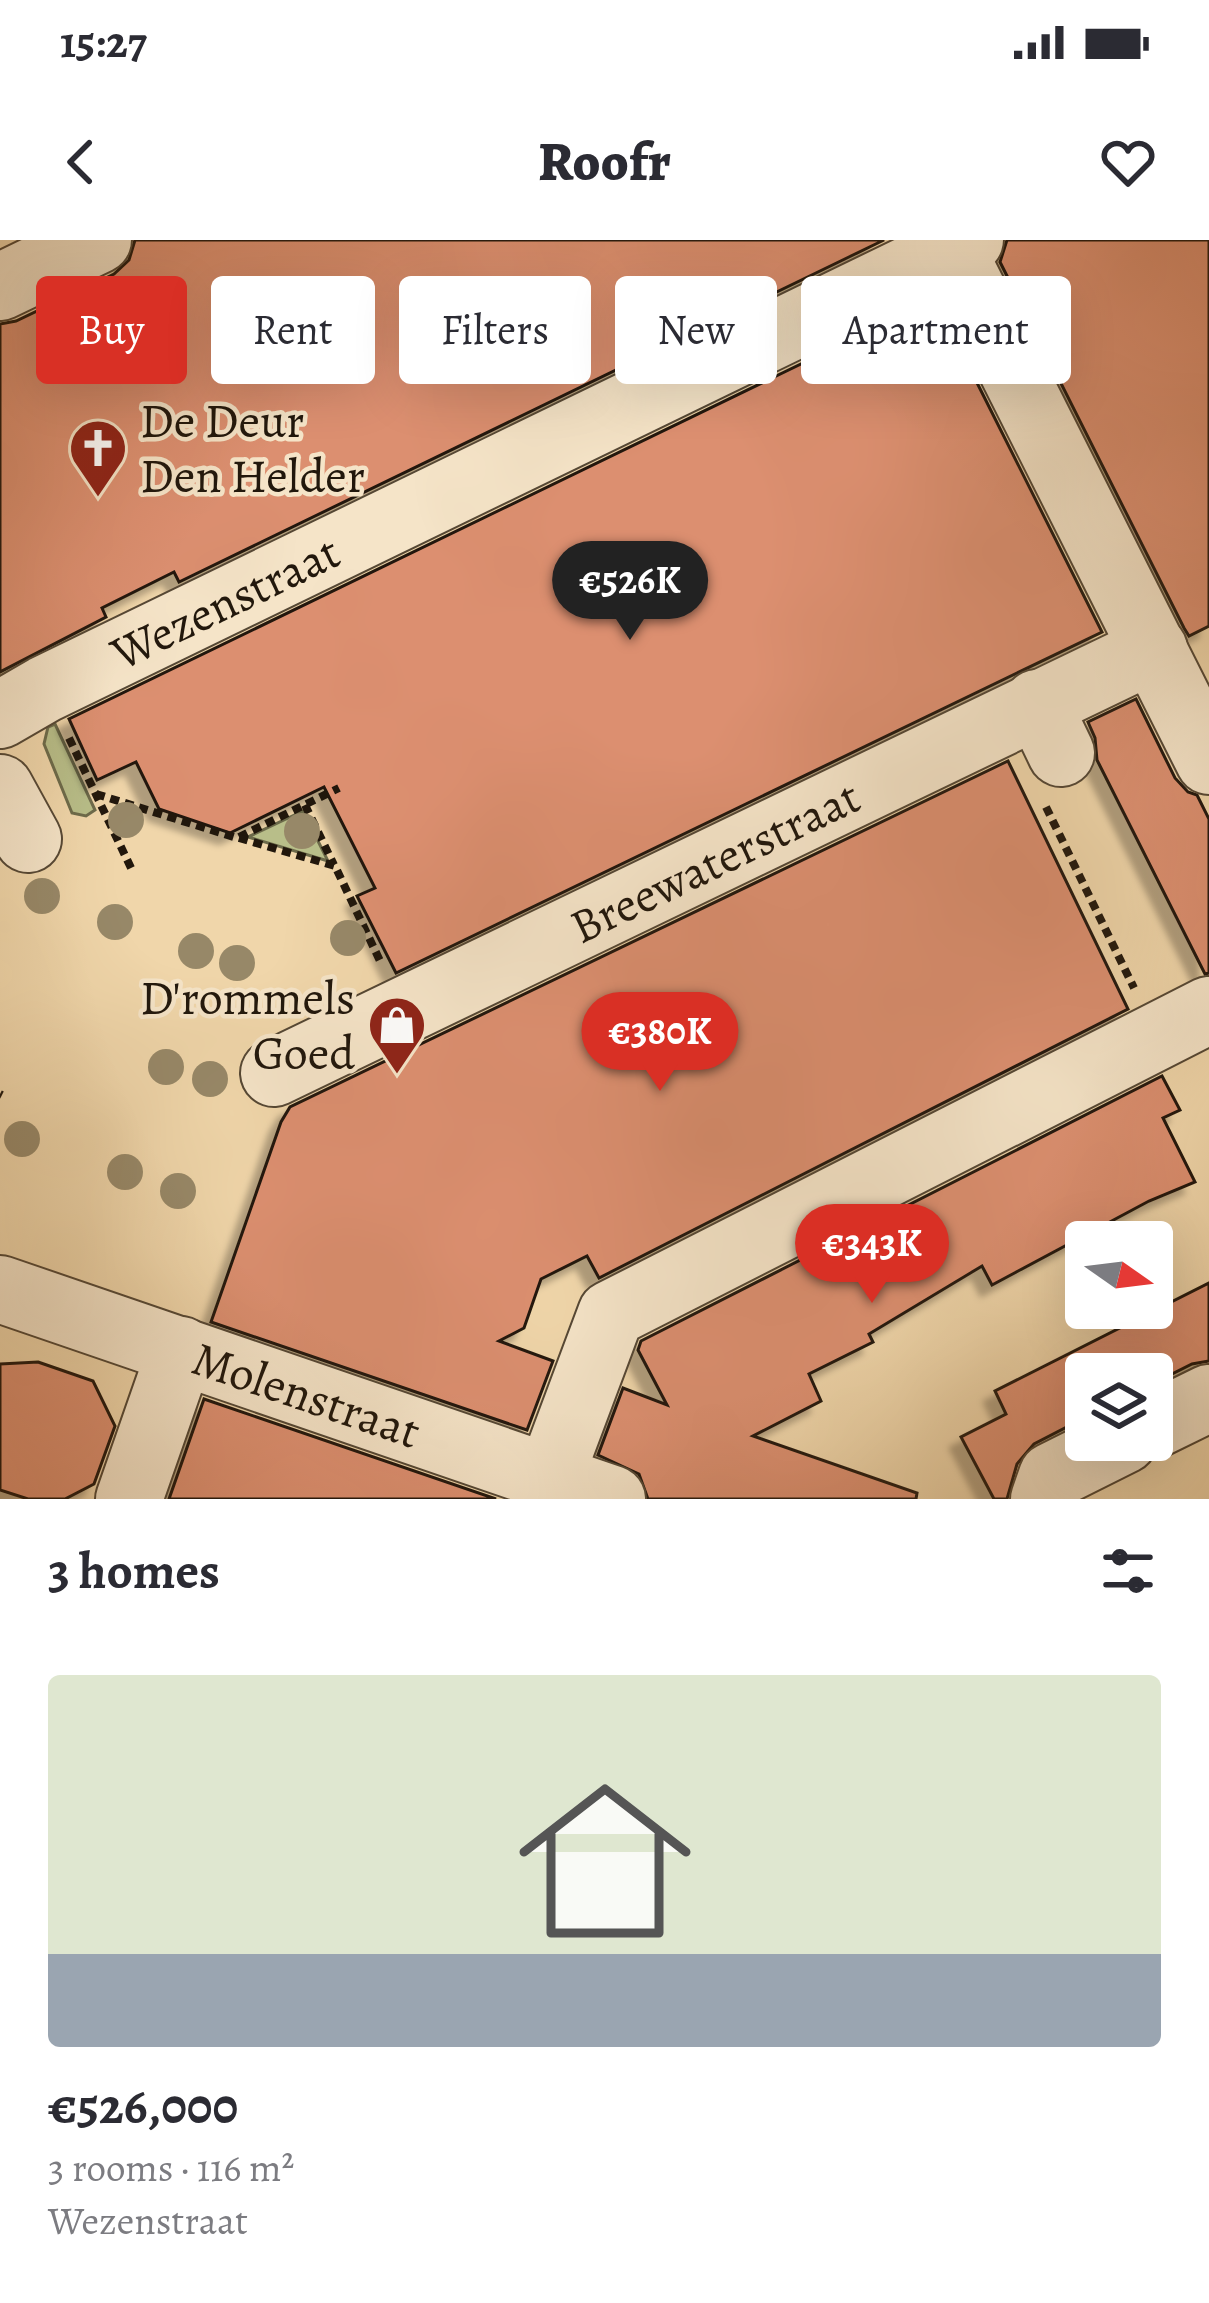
<!DOCTYPE html>
<html lang="en">
<head>
<meta charset="utf-8">
<style>
  body { margin:0; font-family:Alegreya,serif; background:#f2f2f3; color:#2b2b33; height:100vh; display:flex; flex-direction:column; font-size:45px; white-space:nowrap }
  * { box-sizing:border-box; margin:0 }
  p { font-size:39px; color:#7c7c81 }
  .icon { flex:none; width:66px; height:66px; fill:none; stroke:currentColor; stroke-width:2; stroke-linecap:round; stroke-linejoin:round }
  .map { position:relative; height:1259px; overflow:hidden }
  .sheet { display:flex; flex-direction:column; background:#fff; flex:1 }
  .sheet>* { flex:none }
  .guide { position:absolute; left:36px; top:36px; width:1137px; height:108px; display:flex; gap:24px }
  .needle { width:78px; rotate:104deg }
  .controls { position:absolute; left:1065px; top:981px; display:grid; gap:24px }
  .controls a { display:grid; place-items:center; width:108px; height:108px; border-radius:12px; background:#fff; box-shadow:0 12px 48px #0002; font-size:60px }
  .price { position:absolute; translate:-50% -102px; padding:0 27px; border-radius:42px; background:#d93025; color:#fff; font-size:39px; line-height:78px; filter:drop-shadow(0 3px 6px #0008) }
  .price::after { content:''; position:absolute; left:50%; top:72px; width:36px; height:27px; margin-left:-18px; background:inherit; clip-path:polygon(0 0,100% 0,50% 100%) }
  .price.current { background:#222; color:#fff }
  ul { padding:0; list-style:none }
  li { display:grid; align-content:center; gap:24px; height:636px; padding:0 48px }
  li span { display:grid; place-items:center; height:372px; border-radius:12px; color:#555 }
  li>.icon { margin-inline-start:auto }
  span .icon { width:216px; height:216px; fill:#fffc; stroke-width:1 }
  li b { font-size:51px }
  h2 { display:flex; justify-content:space-between; align-items:center; height:144px; padding:0 48px; font-size:51px }
  .pill { padding:0 42px; border-radius:12px; background:#fff; box-shadow:0 12px 48px #0002; font-size:42px; line-height:108px }
  .pill.current { background:#d93025; color:#fff }
  .status { display:flex; justify-content:space-between; align-items:center; height:84px; padding:0 60px; background:#fff; direction:ltr }
  .status svg { height:33px; fill:currentColor }
  header { display:flex; justify-content:space-between; align-items:center; height:156px; padding:0 48px; background:#fff; font-size:54px; font-weight:800 }
  .map>svg:first-child { display:block }
  .green { fill:#b8be89; stroke:#6c6a4a; stroke-width:3 }
  .building { fill:#dc8f70; stroke:#21170c; stroke-width:3; filter:url(#shadow) }
  .lines { fill:none; stroke-linecap:round; stroke-linejoin:round }
  .minor-casing { stroke:#554734; stroke-width:70 }
  .path { stroke:#21170c; stroke-width:8; stroke-dasharray:9 6; stroke-linecap:butt }
  .minor { stroke:#f5e4c8; stroke-width:66 }
  .tree { fill:#978868 }
  .labels { text-anchor:middle; stroke-width:9; stroke-linejoin:round; paint-order:stroke }
  .poi-label { font-size:48px; fill:#21170c; stroke:#f5e4c8; text-anchor:start }
  .street-label { font-size:48px; fill:#21170c; stroke:#f5e4c8 }
</style>
</head>
<body>
<div class="status"><b>15:27</b><svg viewBox="0 0 49 12"><path d="M0 12V9h3v3zM5 12V6h3v6zM10 12V3h3v9zM15 12V0h3v12zM26 1h20v11H26zM47 4h2v5h-2z"/></svg></div>
<header><svg class="icon" aria-label="back" viewBox="0 0 24 24"><path d="M15 5l-7 7 7 7"/></svg>Roofr<svg class="icon" aria-label="heart" viewBox="0 0 24 24"><path d="M12 20l-8-8c-3-5 5-10 8-4 3-6 11-1 8 4z"/></svg></header>
<div class="map">
<svg width="1209" height="1259" viewBox="0 0 1209 1259">
  <defs>
    <filter id="shadow"><feDropShadow dx="-11" dy="11" stdDeviation="3" flood-color="#0004"/></filter>
  </defs>
  <rect width="100%" height="100%" fill="#f0d6aa"/>
  <filter id="stains"><feTurbulence type="fractalNoise" baseFrequency=".00167" numOctaves="4"/><feColorMatrix values="0 0 0 0 .2 0 0 0 0 .09 0 0 0 0 .02 0 0 0 .5 -.17"/></filter>
  <radialGradient id="worn" r=".72"><stop offset=".6" stop-color="#630" stop-opacity="0"/><stop offset="1" stop-color="#630" stop-opacity=".3"/></radialGradient>
  <g class="green">
    <polygon points="55,484 95,570 86,576 72,573 44,504 48,487"/>
    <polygon points="303,571 328,621 248,597"/>
  </g>
  <g class="building">
    <polygon points="135,0 884,0 179,342 174,332 102,368 106,377 0,432 0,84 16,81 114,34 129,20"/>
    <polygon points="1007,0 1209,0 1209,386 1189,396 1184,388 1000,22"/>
    <polygon points="935,59 1102,392 396,733 357,656 375,648 324,547 230,593 159,569 136,522 97,540 69,479"/>
    <polygon points="1136,459 1175,538 1188,552 1197,555 1209,579 1209,733 1205,734 1097,520 1095,498 1088,482"/>
    <polygon points="1008,521 1128,769 599,1038 587,1016 541,1039 524,1088 499,1101 553,1121 527,1190 211,1082 281,882 290,867"/>
    <polygon points="1162,836 1180,870 1163,878 1195,942 1149,961 992,1045 982,1026 869,1094 873,1102 809,1134 821,1161 753,1196 917,1253 916,1259 648,1259 639,1234 598,1215 623,1148 667,1165 638,1110 641,1101"/>
    <polygon points="1209,1043 1209,1121 1192,1124 1152,1144 1152,1134 1086,1134 1086,1177 1034,1204 1017,1224 1007,1259 994,1259 961,1197 1006,1174 995,1151"/>
    <polygon points="38,1122 93,1141 115,1186 94,1244 65,1259 28,1259 0,1250 0,1124"/>
    <polygon points="204,1159 496,1259 169,1259"/>
  </g>
  <g class="lines">
    <g class="minor-casing">
      <g id="minor">
        <polyline points="947,0 1209,521"/>
        <polyline points="0,47 98,0"/>
        <polyline points="1037,463 1061,513"/>
        <path id="s1" d="M0 475 45 449 970 0"/>
        <polyline points="0,548 28,599"/>
        <path id="s2" d="M274 833 1154 409"/>
        <path id="s3" d="M0 1049 612 1259"/>
        <polyline points="1152,1186 1209,1158"/>
        <polyline points="550,1237 611,1074 1209,770"/>
        <polyline points="129,1259 181,1110"/>
        <polyline points="1044,1259 1052,1236 1124,1200"/>
      </g>
    </g>
    <g class="path">
      <polyline points="69,498 132,630"/>
      <polyline points="96,554 237,598 339,548"/>
      <polyline points="305,565 334,625"/>
      <polyline points="1046,567 1134,748"/>
      <polyline points="239,598 335,626 381,723"/>
      <polyline points="0,854 2,855"/>
    </g>
    <use href="#minor" class="minor"/>
  </g>
  <g class="tree">
    <circle cx="126" cy="580" r="18"/>
    <circle cx="302" cy="591" r="18"/>
    <circle cx="42" cy="656" r="18"/>
    <circle cx="115" cy="682" r="18"/>
    <circle cx="348" cy="698" r="18"/>
    <circle cx="196" cy="711" r="18"/>
    <circle cx="237" cy="723" r="18"/>
    <circle cx="166" cy="827" r="18"/>
    <circle cx="210" cy="839" r="18"/>
    <circle cx="22" cy="899" r="18"/>
    <circle cx="125" cy="932" r="18"/>
    <circle cx="178" cy="951" r="18"/>
  </g>
  <defs>
    <g id="church-pin" transform="scale(3)"><path d="M0 17L-7.5 6A9.5 9.5 0 1 1 7.5 6Z" fill="#8f2418" stroke="#f5e4c8"/><path d="M-1.2-6h2.4v3.5h3.3v2.4h-3.3V6h-2.4V-.1h-3.3v-2.4h3.3Z" fill="#fff"/></g>
    <g id="shop-pin" transform="scale(3)"><path d="M0 17L-7.5 6A9.5 9.5 0 1 1 7.5 6Z" fill="#8f2418" stroke="#f5e4c8"/><path d="M-5-2.5h2.3a2.7 3.5 0 0 1 5.4 0H5L5.5 6h-11ZM-1.5-2.5h3a1.5 2.3 0 0 0-3 0Z" fill="#fff"/></g>
  </defs>
  <g fill-rule="evenodd">
    <use href="#church-pin" x="98" y="208"/>
    <use href="#shop-pin" x="397" y="785"/>
  </g>
  <g class="labels">
    <g class="poi-label">
      <text x="140" y="197">De Deur<tspan x="140" dy="55">Den Helder</tspan></text>
      <text x="355" y="774" text-anchor="end">D'rommels<tspan x="355" dy="55">Goed</tspan></text>
    </g>
    <g class="street-label">
      <text dy="17" stroke="none"><textPath href="#s1" startOffset="252">Wezenstraat</textPath></text>
      <text dy="17" stroke="none"><textPath href="#s2" startOffset="489">Breewaterstraat</textPath></text>
      <text dy="17" stroke="none"><textPath href="#s3" startOffset="324">Molenstraat</textPath></text>
    </g>
  </g>
  <rect width="100%" height="100%" filter="url(#stains)"/>
  <rect width="100%" height="100%" fill="url(#worn)"/>
</svg>
<div class="controls">
<a><svg class="needle" viewBox="-14 -14 28 28"><path d="M0-13l5 13h-10z" fill="#e53935"/><path d="M0 13l5-13h-10z" fill="#7c7c81"/></svg></a>
<a><svg class="icon" aria-label="layers" viewBox="0 0 24 24"><path d="M12 4l9 5-9 5-9-5zM3 14l9 5 9-5"/></svg></a>
</div>
<b class="price current" style="left:630px;top:403px">€526K</b>
<b class="price" style="left:660px;top:854px">€380K</b>
<b class="price" style="left:872px;top:1066px">€343K</b>
<div class="guide">
<a class="pill current">Buy</a>
<a class="pill">Rent</a>
<a class="pill">Filters</a>
<a class="pill">New</a>
<a class="pill">Apartment</a>
</div>
</div>
<section class="sheet">
<h2>3 homes<svg class="icon" aria-label="filters" viewBox="0 0 24 24"><path d="M4 7h16M4 17h16"/><circle cx="9" cy="7" r="2"/><circle cx="15" cy="17" r="2"/></svg></h2>
<ul>
<li><span style="background:linear-gradient(#dfe7d0 75%,#9aa5b1 0)"><svg class="icon" aria-label="home" viewBox="0 0 24 24"><path d="M3 11l9-7 9 7M6 9v11h12V9"/></svg></span><div><b>€526,000</b><p>3 rooms · 116 m²</p><p>Wezenstraat</p></div></li>
</ul>
</section>
</body>
</html>
